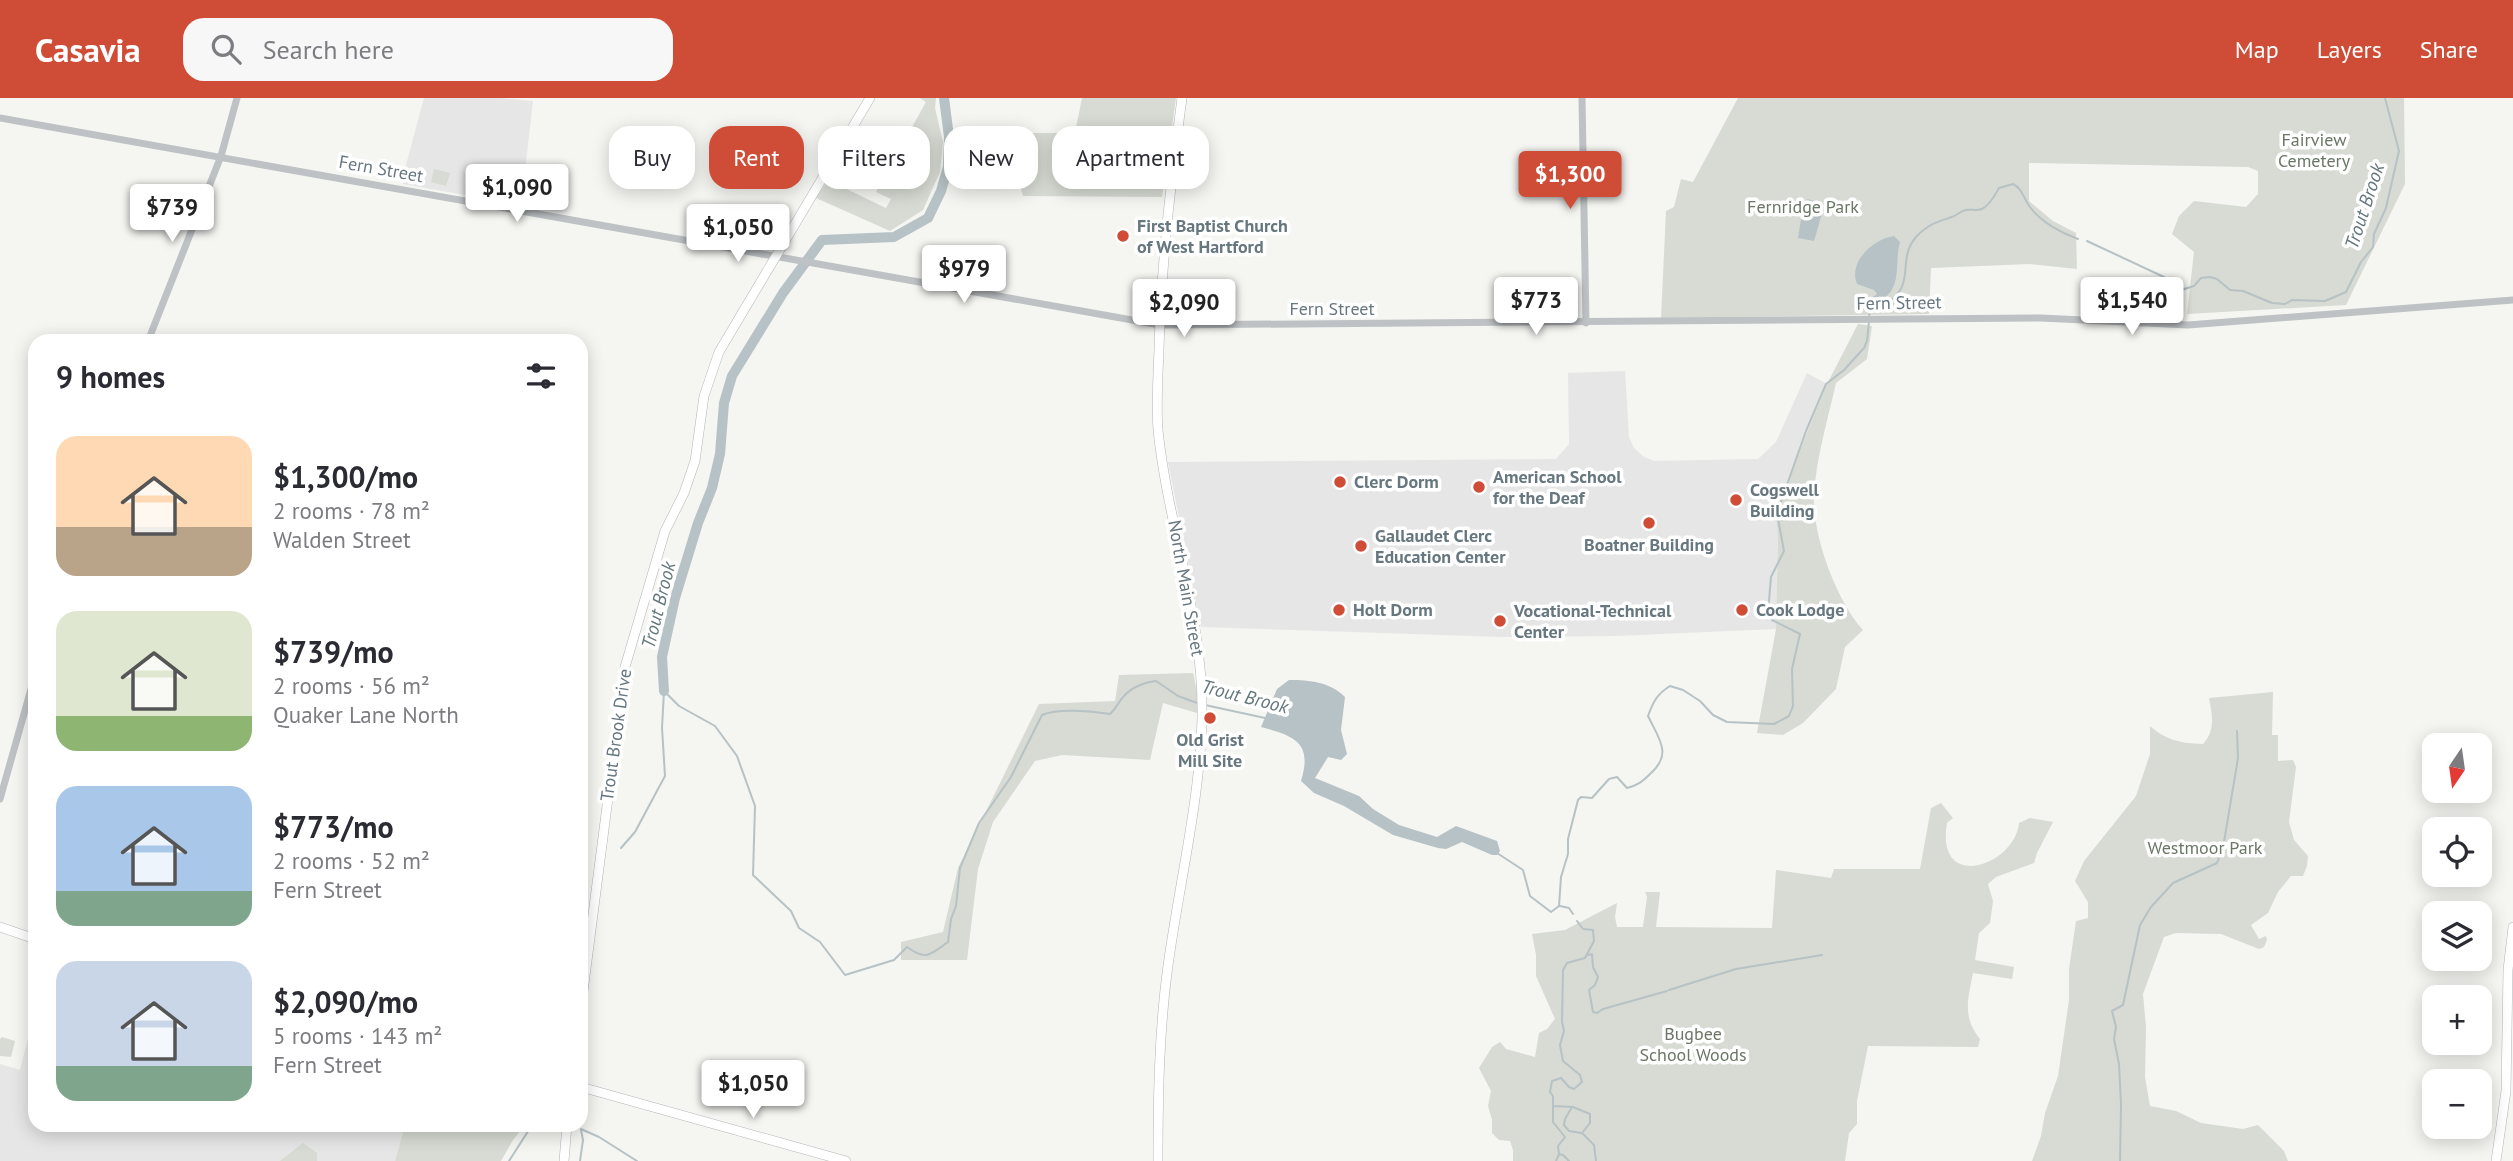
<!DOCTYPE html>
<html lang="en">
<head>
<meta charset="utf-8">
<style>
  body { margin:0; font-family:"PT Sans",sans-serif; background:#f7f7f7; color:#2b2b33; height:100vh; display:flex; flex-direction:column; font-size:26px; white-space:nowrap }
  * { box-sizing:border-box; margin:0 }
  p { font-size:23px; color:#7c7c81 }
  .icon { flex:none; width:38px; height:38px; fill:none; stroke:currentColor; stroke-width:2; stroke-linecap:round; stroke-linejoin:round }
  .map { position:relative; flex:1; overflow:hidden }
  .details { position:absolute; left:28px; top:236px; width:560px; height:798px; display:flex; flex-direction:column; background:#fff; border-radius:21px; box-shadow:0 4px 18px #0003 }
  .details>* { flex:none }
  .hud { position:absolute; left:609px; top:28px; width:665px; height:63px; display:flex; gap:14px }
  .needle { width:46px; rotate:193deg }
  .fabs { position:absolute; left:2422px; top:635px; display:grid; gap:14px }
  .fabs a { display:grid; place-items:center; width:70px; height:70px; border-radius:14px; background:#fff; box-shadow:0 4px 18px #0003; font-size:35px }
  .price { position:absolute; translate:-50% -60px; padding:0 16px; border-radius:7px; background:#fff; color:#222; font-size:23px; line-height:46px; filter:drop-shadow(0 2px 4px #0008) }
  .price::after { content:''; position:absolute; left:50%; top:42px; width:21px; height:16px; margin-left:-10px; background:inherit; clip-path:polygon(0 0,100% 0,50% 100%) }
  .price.on { background:#cf4d37; color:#fff }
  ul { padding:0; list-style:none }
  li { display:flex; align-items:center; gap:21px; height:175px; padding:0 28px }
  li span { display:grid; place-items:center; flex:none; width:196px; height:140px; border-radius:21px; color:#555 }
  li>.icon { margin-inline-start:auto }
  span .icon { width:84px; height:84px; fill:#fffc; stroke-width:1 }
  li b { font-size:30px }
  h2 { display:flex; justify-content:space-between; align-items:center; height:84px; padding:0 28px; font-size:30px }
  .tag { padding:0 24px; border-radius:21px; background:#fff; box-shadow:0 4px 18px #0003; font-size:24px; line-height:63px }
  .tag.on { background:#cf4d37; color:#fff }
  header { display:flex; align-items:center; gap:42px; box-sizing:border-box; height:98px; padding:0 35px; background:#cf4d37; color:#fff }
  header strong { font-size:33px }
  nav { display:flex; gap:38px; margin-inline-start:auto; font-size:24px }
  .search { width:490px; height:63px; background:#f7f7f7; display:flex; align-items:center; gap:18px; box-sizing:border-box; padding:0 24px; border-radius:21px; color:#7c7c81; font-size:26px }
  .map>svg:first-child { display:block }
  .built { fill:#e5e6e5 }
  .green { fill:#d7dbd3 }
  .water { fill:#b6c2c5 }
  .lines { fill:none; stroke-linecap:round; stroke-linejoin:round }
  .stream { stroke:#b6c2c5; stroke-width:2 }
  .river { stroke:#b6c2c5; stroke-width:10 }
  .major-casing { stroke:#b2b6b9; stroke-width:10 }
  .minor { stroke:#bec2c5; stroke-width:7 }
  .major { stroke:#fff; stroke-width:9 }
  .poi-dot { fill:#cf4d37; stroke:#fff; stroke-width:2.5 }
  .labels { text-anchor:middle; stroke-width:7; stroke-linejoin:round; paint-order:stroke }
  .park-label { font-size:18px; fill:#6a7765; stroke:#fff }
  .street-label { font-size:18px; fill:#67777f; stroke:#fff }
  .poi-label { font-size:18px; font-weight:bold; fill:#67777f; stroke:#fff; text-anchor:start }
  .water-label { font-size:19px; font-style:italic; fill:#63777c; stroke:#fff }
</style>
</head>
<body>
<header>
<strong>Casavia</strong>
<div class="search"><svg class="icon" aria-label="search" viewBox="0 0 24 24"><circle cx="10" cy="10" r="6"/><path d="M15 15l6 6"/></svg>Search here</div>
<nav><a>Map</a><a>Layers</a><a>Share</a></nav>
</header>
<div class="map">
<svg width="2513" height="1063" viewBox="0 0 2513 1063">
  <rect width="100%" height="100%" fill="#f5f5f2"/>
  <g class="built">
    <polygon points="424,0 500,0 533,3 521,107 403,86 402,82"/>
    <polygon points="1625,273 1629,339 1634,350 1644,359 1654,363 1758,361 1776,344 1807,275 1827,286 1775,413 1778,436 1776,531 1615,538 1503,539 1201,529 1168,364 1556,361 1569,346 1568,275"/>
    <polygon points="35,913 35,1027 405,1027 395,1063 0,1063 0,966 20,972"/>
  </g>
  <g class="green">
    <polygon points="920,0 936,0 935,10 943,44 940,74 923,112 890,133 816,100 828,82 886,110 891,101 876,94 926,4"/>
    <polygon points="1082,0 1176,0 1162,99 1023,98 1018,80 1021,35 1075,35"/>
    <polygon points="1738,0 2404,0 2405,86 2346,207 2187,216 2194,154 2172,136 2179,118 2194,103 2246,109 2258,96 2258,73 2248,69 2029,65 2029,103 2053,123 2076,135 2077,171 2030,166 1931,170 1929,216 1661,220 1666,113 1674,109 1681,81 1693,84"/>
    <polygon points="434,71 450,75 446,88 431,84"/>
    <polygon points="496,74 521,79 517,98 493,94"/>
    <path d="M1858 226 1872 228 1867 261 1836 285C1828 321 1816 360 1814 397 1812 437 1836 502 1863 532L1845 549 1836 591 1803 625 1783 637 1757 635 1776 531 1778 436 1775 413 1827 286Z"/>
    <polygon points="1193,575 1197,594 1197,615 1163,605 1150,662 1062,657 1035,663 993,724 978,771 967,862 901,862 901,844 943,834 958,770 1039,606 1115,603 1119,577"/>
    <path d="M2273 594 2272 637H2278V663L2293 662 2296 669 2289 724 2294 742 2308 758 2307 768 2303 778H2291L2278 794 2268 815 2251 827 2259 841 2266 838 2267 842 2264 849 2259 851 2221 836 2176 835 2164 839 2143 896 2146 929 2145 979 2150 1008 2176 1013 2201 1025 2243 1031 2258 1027 2284 1053 2288 1063H2032L2041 1038 2045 1015 2058 978 2069 902V871L2076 823 2088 820V804L2075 783 2084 763 2136 698 2150 656V628C2167 643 2181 645 2203 646 2216 632 2212 616 2209 600Z"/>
    <path d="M1941 705 1953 720 1947 725C1935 795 2015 768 2019 725L2030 720 2053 724 2037 755 2034 765 1996 779 1988 786 1993 803 1990 825 1979 835 1975 862 2014 869 2012 881 1973 875C1968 901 1962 919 1980 941L1978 949 1868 948 1857 1003V1026L1849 1035 1845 1063H1513V1052L1510 1043 1499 1042 1492 1035V1022L1488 1008 1491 993 1479 970 1492 949 1500 944 1506 951 1535 959 1539 935 1547 931 1555 921 1536 878V857L1532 836 1565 832 1617 805 1615 819 1617 829H1643L1647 799 1645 794H1660L1656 829 1772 830 1776 772 1831 780 1834 771H1920L1931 710Z"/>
    <polygon points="2,939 15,943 11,959 0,958 0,941"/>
    <polygon points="405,1027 525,1027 513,1042 501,1063 395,1063"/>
    <polygon points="303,1045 317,1055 317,1063 280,1063"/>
  </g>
  <g class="water">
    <polygon points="1807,101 1818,104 1823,112 1814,143 1798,140 1802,115 1809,114"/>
    <path d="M1894 138 1900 144C1894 165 1903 188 1882 202L1874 192 1857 186C1848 164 1873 141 1894 138Z"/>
    <path d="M1289 582C1310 582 1330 584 1345 599L1341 632 1347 656 1341 662 1328 659 1315 680 1359 698 1373 711 1399 727 1437 739 1456 728 1497 743 1500 753 1497 757H1492L1462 744 1446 751 1438 750 1393 737 1344 708 1314 695 1301 683C1313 644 1294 638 1261 629L1277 591Z"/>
  </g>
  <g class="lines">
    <g class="stream">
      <polyline points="2087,143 2164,179 2172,189 2181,192 2194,188 2201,180 2210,179 2217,181 2230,192 2243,193 2272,205 2285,206 2292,202 2325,203 2346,194 2361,164 2373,149 2374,136 2386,110 2399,53 2385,0"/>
      <path d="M1869 218 1872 208 1876 203 1887 205C1917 186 1896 162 1916 139 1928 126 1937 124 1952 119 1958 117 1960 113 1966 112 1971 111 1978 113 1982 111 1990 107 1995 97 1999 90L2013 86C2023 91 2023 100 2030 109 2041 124 2061 135 2078 141"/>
      <path d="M664 593 679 608 715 628 737 658 755 708 753 777 791 813 799 830 820 844 845 877 894 862 907 849C926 863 930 857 948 844L951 821 956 808 960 770 979 725 1011 679 1042 617C1058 610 1092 613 1110 616 1117 610 1118 604 1124 598 1132 589 1145 584 1156 583L1178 598 1200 606"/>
      <polyline points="1205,607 1265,620"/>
      <polyline points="621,750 635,734 665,678 662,630 664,593"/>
      <path d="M1497 755 1523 772 1530 798 1551 814 1559 808 1561 779 1568 756V741L1578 702 1581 699 1592 700 1609 681 1617 679 1627 690C1638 687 1642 684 1650 676 1673 656 1659 641 1648 618 1653 604 1657 596 1670 588L1683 592 1700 603 1713 617 1727 624 1774 626 1789 618 1793 608 1792 571 1800 536 1772 522 1768 514 1771 479 1784 453 1777 415 1806 333 1826 286 1844 272 1864 250 1867 243 1869 223"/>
      <polyline points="1560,808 1569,810 1573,816"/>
      <polyline points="1577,823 1583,831 1593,832 1594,843 1585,860 1567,865 1563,872 1562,924 1564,933 1560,947 1563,963 1580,977 1582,984 1574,991 1569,989 1561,980 1552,983 1550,994 1553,998 1553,1008 1573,1009 1590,1016 1590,1025 1582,1035 1594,1047 1596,1063"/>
      <polyline points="1588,857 1592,856 1593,869 1598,879 1595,887 1589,892 1593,914 1597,915 1603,911 1667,893"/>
      <polyline points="1669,892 1736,871 1822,857"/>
      <polyline points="1553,1009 1553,1024 1565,1039 1558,1048 1559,1056"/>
      <polyline points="1572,1009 1565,1021 1564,1027 1569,1033 1581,1035"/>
      <polyline points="581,1031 599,1039 637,1063"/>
      <polyline points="509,1063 532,1027"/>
      <polyline points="580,1063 583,1042 581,1032"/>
      <polyline points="1556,1063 1559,1056 1563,1057 1569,1063"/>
      <polyline points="2120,1063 2121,1006 2119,966 2114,941 2116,929 2112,913 2123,907 2140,827 2151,809 2173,785 2217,765 2223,750 2238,660 2237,633"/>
    </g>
    <g class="river">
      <polyline points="1876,203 1880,200"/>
      <polyline points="664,593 662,559 675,500 698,425 712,390 720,356 724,305 732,278 783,195 822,142 894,139 928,120 941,93 948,69 949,39 944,0"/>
    </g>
    <g class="major-casing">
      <g id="major">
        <polyline points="0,829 35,841"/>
        <polyline points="581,909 625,569 665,433 684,395 695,363 704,298 719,254 870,0"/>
        <polyline points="581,989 846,1063"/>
        <polyline points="564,1063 567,1027"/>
        <path d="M1158 1063C1158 1000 1159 937 1167 875 1178 790 1200 705 1202 619 1204 521 1168 429 1158 332 1156 306 1158 278 1159 252 1161 167 1171 84 1182 0"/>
        <polyline points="2496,1063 2506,993 2508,872 2513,829"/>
      </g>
    </g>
    <g class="minor">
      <polyline points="1582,0 1586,225"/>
      <polyline points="0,20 1160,227 2041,220 2188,227 2513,202"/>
      <polyline points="148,243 221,58 237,0"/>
      <polyline points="0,701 35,577"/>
    </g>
    <use href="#major" class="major"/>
  </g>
  <g class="poi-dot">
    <circle cx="1123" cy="138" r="7"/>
    <circle cx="1340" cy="384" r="7"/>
    <circle cx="1479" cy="389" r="7"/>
    <circle cx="1736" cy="402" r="7"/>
    <circle cx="1649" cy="425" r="7"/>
    <circle cx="1361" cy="448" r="7"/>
    <circle cx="1339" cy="512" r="7"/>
    <circle cx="1742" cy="512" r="7"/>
    <circle cx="1500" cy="523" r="7"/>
    <circle cx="1210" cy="620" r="7"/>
  </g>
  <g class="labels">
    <g class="park-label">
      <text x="2314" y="48">Fairview<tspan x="2314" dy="21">Cemetery</tspan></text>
      <text x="1803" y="115">Fernridge Park</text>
      <text x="2205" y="756">Westmoor Park</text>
      <text x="1693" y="942">Bugbee<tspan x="1693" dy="21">School Woods</tspan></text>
    </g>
    <g class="street-label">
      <text transform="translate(381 71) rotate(10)" y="6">Fern Street</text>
      <text transform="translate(1899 205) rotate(-1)" y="6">Fern Street</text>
      <text x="1332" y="217">Fern Street</text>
      <text transform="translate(1186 490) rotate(80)" y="6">North Main Street</text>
      <text transform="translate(616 637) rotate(-82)" y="6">Trout Brook Drive</text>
    </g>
    <g class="poi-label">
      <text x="1137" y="134">First Baptist Church<tspan x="1137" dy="21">of West Hartford</tspan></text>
      <text x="1493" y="385">American School<tspan x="1493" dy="21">for the Deaf</tspan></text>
      <text x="1354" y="390">Clerc Dorm</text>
      <text x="1750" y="398">Cogswell<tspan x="1750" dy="21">Building</tspan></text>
      <text x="1375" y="444">Gallaudet Clerc<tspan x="1375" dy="21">Education Center</tspan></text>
      <text x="1649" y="453" text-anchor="middle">Boatner Building</text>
      <text x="1353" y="518">Holt Dorm</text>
      <text x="1756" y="518">Cook Lodge</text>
      <text x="1514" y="519">Vocational-Technical<tspan x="1514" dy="21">Center</tspan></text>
      <text x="1210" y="648" text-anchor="middle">Old Grist<tspan x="1210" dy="21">Mill Site</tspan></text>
    </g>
    <g class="water-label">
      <text transform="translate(2364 108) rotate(-72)" y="7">Trout Brook</text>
      <text transform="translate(658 507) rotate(-76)" y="7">Trout Brook</text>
      <text transform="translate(1245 598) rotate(14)" y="7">Trout Brook</text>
    </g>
  </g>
</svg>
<div class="fabs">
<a><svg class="needle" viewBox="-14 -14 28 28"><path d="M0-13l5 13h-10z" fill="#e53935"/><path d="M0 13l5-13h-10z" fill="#7c7c81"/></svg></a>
<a><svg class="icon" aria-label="locate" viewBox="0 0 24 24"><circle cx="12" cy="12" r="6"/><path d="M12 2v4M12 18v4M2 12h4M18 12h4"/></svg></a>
<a><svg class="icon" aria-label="layers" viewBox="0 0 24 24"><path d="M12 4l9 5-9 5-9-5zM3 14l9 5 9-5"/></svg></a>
<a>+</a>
<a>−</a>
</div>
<b class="price on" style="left:1570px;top:113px">$1,300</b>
<b class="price" style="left:517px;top:126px">$1,090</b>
<b class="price" style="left:172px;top:146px">$739</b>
<b class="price" style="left:738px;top:166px">$1,050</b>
<b class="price" style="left:964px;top:207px">$979</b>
<b class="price" style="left:1536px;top:239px">$773</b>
<b class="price" style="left:2132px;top:239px">$1,540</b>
<b class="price" style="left:1184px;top:241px">$2,090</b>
<b class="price" style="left:753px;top:1022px">$1,050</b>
<div class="hud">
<a class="tag">Buy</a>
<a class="tag on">Rent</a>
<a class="tag">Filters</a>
<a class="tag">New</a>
<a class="tag">Apartment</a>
</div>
<section class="details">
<h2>9 homes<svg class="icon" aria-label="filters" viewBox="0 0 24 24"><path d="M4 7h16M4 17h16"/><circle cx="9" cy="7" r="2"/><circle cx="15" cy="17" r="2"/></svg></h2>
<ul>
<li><span style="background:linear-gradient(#ffd9b3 65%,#b9a48a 0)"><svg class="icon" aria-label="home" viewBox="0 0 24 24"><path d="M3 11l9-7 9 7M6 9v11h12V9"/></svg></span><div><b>$1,300/mo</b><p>2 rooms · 78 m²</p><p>Walden Street</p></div></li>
<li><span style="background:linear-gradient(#dfe7d0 75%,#8fb573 0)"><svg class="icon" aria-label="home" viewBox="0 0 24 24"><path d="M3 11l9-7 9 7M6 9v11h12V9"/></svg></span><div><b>$739/mo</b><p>2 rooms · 56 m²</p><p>Quaker Lane North</p></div></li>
<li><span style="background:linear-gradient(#a9c7e8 75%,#7fa58c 0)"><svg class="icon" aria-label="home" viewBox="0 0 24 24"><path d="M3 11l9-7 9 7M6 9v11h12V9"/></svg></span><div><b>$773/mo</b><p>2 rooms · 52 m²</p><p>Fern Street</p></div></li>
<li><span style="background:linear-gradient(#c9d6e8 75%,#7fa58c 0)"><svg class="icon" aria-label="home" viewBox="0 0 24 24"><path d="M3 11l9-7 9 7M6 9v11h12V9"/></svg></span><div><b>$2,090/mo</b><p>5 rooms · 143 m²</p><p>Fern Street</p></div></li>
</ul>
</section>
</div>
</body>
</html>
